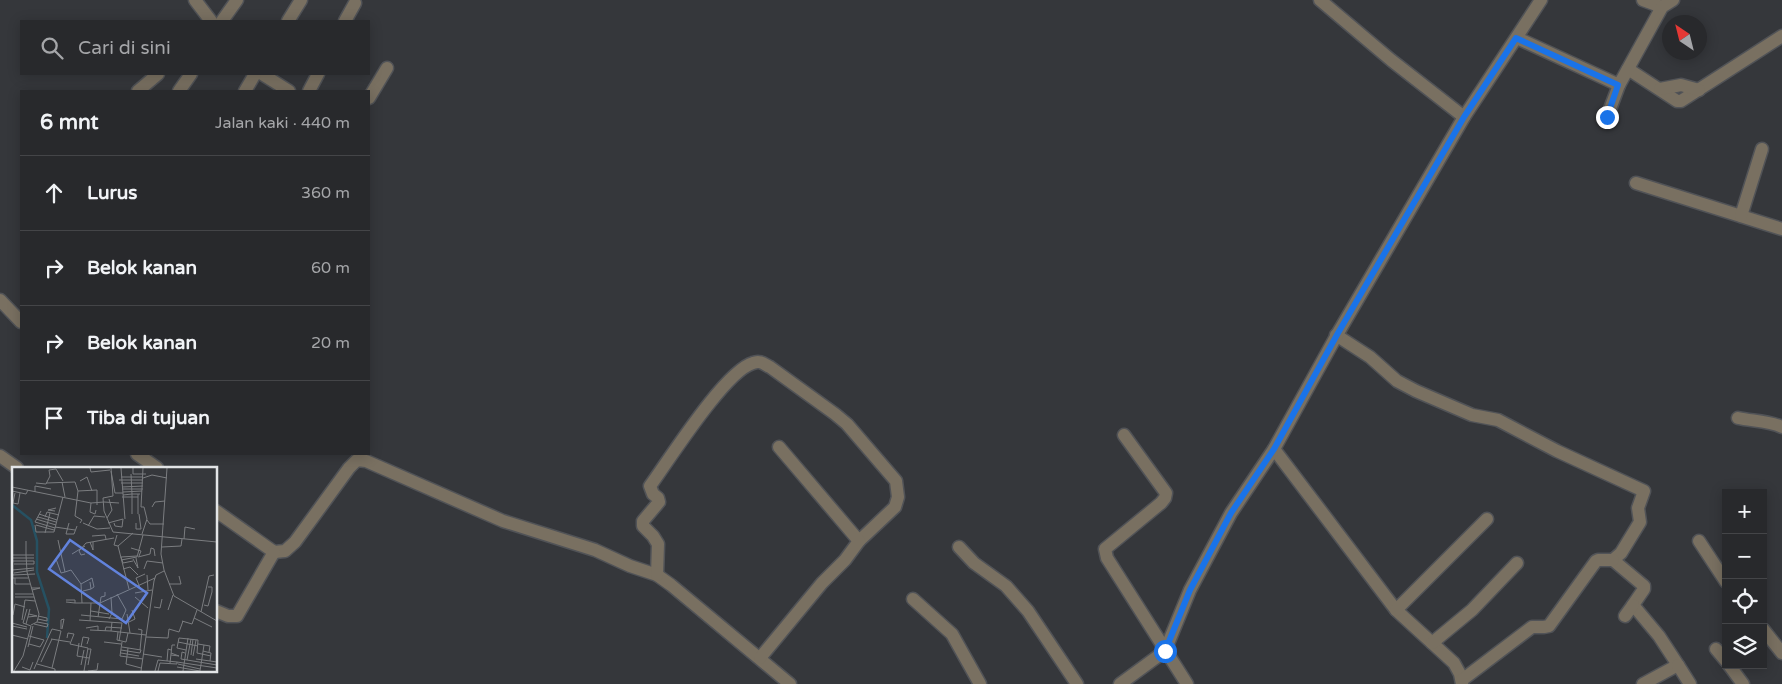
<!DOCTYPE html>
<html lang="id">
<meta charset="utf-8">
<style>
body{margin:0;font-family:"Varela Round",sans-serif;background:#303134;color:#f1f3f6}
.controls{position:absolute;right:15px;bottom:15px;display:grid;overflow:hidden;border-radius:0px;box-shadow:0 2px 12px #0003}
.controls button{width:45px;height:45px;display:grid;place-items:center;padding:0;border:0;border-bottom:1px solid #444548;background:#28292c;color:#f1f3f6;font:25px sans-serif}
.compass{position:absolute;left:1662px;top:15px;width:45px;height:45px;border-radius:50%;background:#28292c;box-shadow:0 2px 12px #0003;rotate:325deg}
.stop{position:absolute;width:15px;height:15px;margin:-11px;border:4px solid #1a73e8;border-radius:50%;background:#fff}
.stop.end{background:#1a73e8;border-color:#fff;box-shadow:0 1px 5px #0008}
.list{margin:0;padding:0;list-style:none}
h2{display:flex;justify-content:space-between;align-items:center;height:65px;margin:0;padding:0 20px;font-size:21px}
h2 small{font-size:16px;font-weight:400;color:#a5a6a9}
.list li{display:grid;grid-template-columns:32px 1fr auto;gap:15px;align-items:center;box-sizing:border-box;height:75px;padding:0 20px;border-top:1px solid #444548}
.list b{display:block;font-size:19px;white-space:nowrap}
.list em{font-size:16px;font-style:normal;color:#a5a6a9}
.icon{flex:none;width:28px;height:28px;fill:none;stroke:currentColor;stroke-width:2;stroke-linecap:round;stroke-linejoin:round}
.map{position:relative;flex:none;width:1782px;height:684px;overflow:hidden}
.search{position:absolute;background:#28292c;box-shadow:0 2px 12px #0003;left:20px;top:20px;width:350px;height:55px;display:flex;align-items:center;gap:12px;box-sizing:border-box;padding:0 18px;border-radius:0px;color:#a5a6a9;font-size:19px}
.panel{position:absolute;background:#28292c;box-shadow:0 2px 12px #0003;left:20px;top:90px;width:350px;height:365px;border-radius:0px}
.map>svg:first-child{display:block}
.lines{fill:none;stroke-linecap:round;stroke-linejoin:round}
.minor-casing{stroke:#515357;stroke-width:15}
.minor{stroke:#797061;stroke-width:12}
.route{stroke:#1a73e8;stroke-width:6}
.inset-river{fill:none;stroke:#265162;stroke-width:2.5}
.inset-road{fill:none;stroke:#7b7d80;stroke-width:1}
.view{fill:#6283dd;fill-opacity:0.15;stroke:#6283dd;stroke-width:2.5}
.inset-edge{fill:none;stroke:#e3e5e7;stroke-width:2.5}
</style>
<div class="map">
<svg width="1782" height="684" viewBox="0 0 1782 684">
<rect width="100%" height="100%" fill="#35373b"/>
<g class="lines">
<defs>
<g id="minor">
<path d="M 195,0 L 211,21"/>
<path d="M 1320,0 L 1391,60 L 1464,117"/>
<path d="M 1643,0 L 1662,7"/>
<path d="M 222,21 L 237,0"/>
<path d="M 288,21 L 301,0"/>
<path d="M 345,21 L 355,3"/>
<path d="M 1517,38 L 1619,85"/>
<path d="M 1628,69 L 1677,101 L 1681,101 L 1782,36"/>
<path d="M 262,74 L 289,91"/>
<path d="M 1660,89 L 1681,85 L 1699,90"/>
<path d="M 138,91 L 158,74"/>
<path d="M 179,91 L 191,74"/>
<path d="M 245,91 L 255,74"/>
<path d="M 309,91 L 318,74"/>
<path d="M 369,98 L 387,68"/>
<path d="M 1607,117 L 1619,85 L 1662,7 L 1673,0"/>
<path d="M 1636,183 L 1782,229"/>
<path d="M 1741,216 L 1762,149"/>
<path d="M 0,300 L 21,322"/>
<path d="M 1336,335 L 1370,357 L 1397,381 L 1416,391 L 1472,415 L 1498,420 L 1557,451 L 1644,491 L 1638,508 L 1640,522 L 1621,553 L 1613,560 L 1644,586 L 1644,589 L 1633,605 L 1659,636 L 1678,665 L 1643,684"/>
<path d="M 1738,418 C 1752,421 1770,421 1782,427"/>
<path d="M 1124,435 L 1166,493 L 1165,498 L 1161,503 L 1105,549 L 1107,558 L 1187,684"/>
<path d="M 1274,449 L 1396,610 L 1454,663 L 1460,674 L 1462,684"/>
<path d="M 137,454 L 157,468"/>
<path d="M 0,456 L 17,468"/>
<path d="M 216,511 L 274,552 L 285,551 L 295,542 L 349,468 L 357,460 L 366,461 L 503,521 L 595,550 L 630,566 L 657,575 L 671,585 L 790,684"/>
<path d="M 1699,541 L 1726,582"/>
<path d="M 959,547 L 974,563 L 1006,586 L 1028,611 L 1077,684"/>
<path d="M 657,575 L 658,544 L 653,536 L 643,526 L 643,521 L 659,502 L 658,498 L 653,494 L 650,486 C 669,460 725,371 753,363 C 760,360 764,364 770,367 L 835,414 L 847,424 L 896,481 L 898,497 L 895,507 L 859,541"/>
<path d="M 913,599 L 952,634 L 980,684"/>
<path d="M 1396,610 L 1487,519"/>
<path d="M 216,611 L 228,616 L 237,616 L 274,552"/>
<path d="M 1625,616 L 1633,605"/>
<path d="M 1763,629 L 1782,653"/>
<path d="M 1432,643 L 1472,610 L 1517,563"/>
<path d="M 1716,649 L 1726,661"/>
<path d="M 760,658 L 822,583 L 845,560 L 859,541 L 779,447"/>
<path d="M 1678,665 L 1690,684"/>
<path d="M 1729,665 L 1743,684"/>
<path d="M 1462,680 L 1532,627 L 1544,627 L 1549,626 L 1596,561 L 1598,560 L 1613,560"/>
<path d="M 1120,684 L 1165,651 L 1190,590 L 1231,513 L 1274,449 L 1338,333 L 1464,117 L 1541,0"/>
</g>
</defs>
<use href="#minor" class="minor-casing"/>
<use href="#minor" class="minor"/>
</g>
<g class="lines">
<path class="route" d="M 1165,651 L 1190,590 L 1231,513 L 1274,449 L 1338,333 L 1464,117 L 1516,38 L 1618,85 L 1607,117"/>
</g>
<g transform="translate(12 467)">
<rect width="205" height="205" fill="#35373b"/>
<path class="inset-river" d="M 0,38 L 19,53 L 25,74 L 25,105 L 37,142 L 35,171"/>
<path class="inset-road" d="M 78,1 L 79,5 L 98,3M 99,1 L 101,29 L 91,31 L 92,44 L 101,65 L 205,75M 109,1 L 113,52M 121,1 L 121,7 L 134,7M 155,1 L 149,87 L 152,103 L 162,129 L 205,154M 99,4 L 103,26 L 111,26M 109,10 L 131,10M 131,11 L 140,8 L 155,11M 107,13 L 131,13M 68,14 L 75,10 L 80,24M 50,15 L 53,30M 24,16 L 34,17 L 38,9 L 37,3 L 44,2 L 51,14M 34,16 L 63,15 L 66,24 L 63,49 L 70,53 L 68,56M 109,16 L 131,16M 0,20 L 79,36 L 92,35M 110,20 L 131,19M 110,22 L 131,22M 0,24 L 14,27 L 16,23M 66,24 L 85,23 L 85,38M 23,25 L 23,19 L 39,22M 111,25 L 130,24M 3,26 L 1,36 L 6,37 L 8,26M 126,27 L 126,47M 111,28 L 120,27 L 119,7M 110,30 L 126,30M 92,35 L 107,36M 79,36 L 78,45 L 83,47 L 84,43M 140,40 L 143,35 L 153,34M 29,44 L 23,55 L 43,61M 43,44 L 36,43 L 44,41M 27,47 L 45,53M 120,47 L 120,27 L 128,27M 26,50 L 44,55M 33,50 L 35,45 L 47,48M 95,51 L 100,43 L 97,32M 24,52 L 44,58M 135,53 L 138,57 L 152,57M 57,56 L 54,67 L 62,67 L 65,59M 71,56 L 85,62 L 98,61M 96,56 L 111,52 L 110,60 L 103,59 L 102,56M 124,56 L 124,62 L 129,62 L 127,47M 23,58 L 24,65 L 42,65 L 51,30M 24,58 L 42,63M 76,59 L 82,49 L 93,50M 43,60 L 63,63M 33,66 L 38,46M 130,67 L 135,52 L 132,40 L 129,40 L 131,1M 105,68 L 102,78 L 106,79 L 117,122M 80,69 L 93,68 L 94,72M 172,72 L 173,60 L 183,62M 46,73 L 53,105 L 59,103 L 69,117 L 70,136M 78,75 L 81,83 L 81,75M 106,79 L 121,66M 150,80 L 169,79 L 170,72M 119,81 L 129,84 L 127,89M 60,87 L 73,79M 73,87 L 69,88 L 67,84 L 74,76 L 102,71M 0,88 L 14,88 L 14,74M 126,90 L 138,87 L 139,81 L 142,82 L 143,89M 0,91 L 22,91M 44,92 L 49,106 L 53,105M 121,92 L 126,101 L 124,91M 109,93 L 125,90 L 131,68M 0,94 L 22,94 L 22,97M 121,94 L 111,96 L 109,90 L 125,89M 2,97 L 22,97M 111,102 L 118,100 L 126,108M 132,102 L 135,94 L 151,96M 0,103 L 22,101M 2,106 L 22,103M 0,108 L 23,107M 135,108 L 136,123M 0,111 L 16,111M 3,111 L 3,117 L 18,117M 69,117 L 80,111 L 82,120 L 79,122M 157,117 L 169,117 L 167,109M 19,121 L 28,121 L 20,123M 129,123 L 124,111 L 133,107M 71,124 L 79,122 L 78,115M 123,126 L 140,123M 3,127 L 21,127M 3,130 L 22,130M 123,130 L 136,141M 54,135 L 63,136 L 63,133 L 54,133M 63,136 L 88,136 L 143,111M 192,138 L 196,139 L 200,125 L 200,120 L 196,120M 142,140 L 148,141 L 150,132M 156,143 L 161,128M 79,144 L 97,147M 189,145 L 197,109 L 202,108M 115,147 L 118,166M 1,148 L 3,137 L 13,140M 69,148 L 110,152 L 114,143 L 105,127M 16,150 L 25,149 L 17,147M 86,150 L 89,130 L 93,129 L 93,125M 182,151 L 200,160M 26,152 L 35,154 L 35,151 L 26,149M 97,152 L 100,146 L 99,130M 10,153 L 13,133 L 23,134M 67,153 L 110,156 L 107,174M 78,154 L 79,136M 170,154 L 180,157 L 185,143M 100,155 L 99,164 L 134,168M 117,155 L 123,152 L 120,143M 0,156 L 15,160M 14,157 L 18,142M 22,157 L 35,160 L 36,157 L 25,155M 19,158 L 25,155 L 27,147 L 15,105 L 14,88 L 22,88M 0,159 L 15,162M 74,161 L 86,159 L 86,163M 49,162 L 49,153 L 52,152 L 50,162M 126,162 L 130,163 L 128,183M 78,163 L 99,164M 93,164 L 94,160 L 110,161M 106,165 L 105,173 L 114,175 L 116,166M 0,168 L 16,172M 17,169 L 32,173 L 28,180 L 17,177M 134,170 L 156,171 L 157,162 L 167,165 L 171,154M 55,171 L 56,166 L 62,167 L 58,177 L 76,181 L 72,204M 39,172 L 58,175M 92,175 L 109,177M 110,175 L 108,189 L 131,192M 166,175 L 186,179M 67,176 L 65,189 L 77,191M 186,177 L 198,179 L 197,185M 16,180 L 21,159M 69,180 L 71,170 L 77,171 L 75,177M 110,180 L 129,183M 116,181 L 114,197 L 129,201M 76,182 L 79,182 L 76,198M 109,183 L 128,186 L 129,183M 174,183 L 165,181 L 167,171 L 186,173 L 185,186 L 199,189M 191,184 L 199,186 L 198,194M 109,186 L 127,189M 173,186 L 170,185 L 169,192 L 205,198M 131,187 L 150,190M 159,188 L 167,189 L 159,186M 179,188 L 181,172M 181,189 L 184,173M 184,192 L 205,195 L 205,198M 175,193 L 179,172M 155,194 L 156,182 L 159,183M 29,195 L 40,172M 158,196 L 160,178 L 163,178M 25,197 L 43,202 L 43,204M 166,197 L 188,202M 69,198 L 72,183M 10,200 L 18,203 L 21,195M 165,200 L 188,204M 22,202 L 40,162 L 49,164 L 40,201M 2,204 L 11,189 L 19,159 L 11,156 L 15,142M 76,204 L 85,203 L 86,196M 129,204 L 142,114 L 144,108 L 152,104M 143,204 L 146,193 L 165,195M 146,204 L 148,196 L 165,197 L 165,195 L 205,201M 171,204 L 176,171M 188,204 L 192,178"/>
<path class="view" d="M 58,73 L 135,126 L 114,156 L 37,102 Z"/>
<rect width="205" height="205" class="inset-edge"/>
</g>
</svg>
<div class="controls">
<button>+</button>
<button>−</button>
<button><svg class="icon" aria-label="locate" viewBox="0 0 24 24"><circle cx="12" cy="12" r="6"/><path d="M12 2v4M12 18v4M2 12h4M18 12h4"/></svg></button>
<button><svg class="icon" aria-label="layers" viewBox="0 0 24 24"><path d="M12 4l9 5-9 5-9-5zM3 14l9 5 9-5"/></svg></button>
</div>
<svg class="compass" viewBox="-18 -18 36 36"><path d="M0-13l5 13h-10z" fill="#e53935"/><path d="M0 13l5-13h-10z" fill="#a5a6a9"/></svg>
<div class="stop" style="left:1165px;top:651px"></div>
<div class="stop end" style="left:1607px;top:117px"></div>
<div class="search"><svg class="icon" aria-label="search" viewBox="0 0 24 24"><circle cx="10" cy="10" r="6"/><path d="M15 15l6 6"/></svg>Cari di sini</div>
<section class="panel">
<h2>6 mnt<small>Jalan kaki · 440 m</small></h2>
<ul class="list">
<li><svg class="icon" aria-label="ahead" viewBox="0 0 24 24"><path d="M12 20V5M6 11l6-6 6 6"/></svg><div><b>Lurus</b></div><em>360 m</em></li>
<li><svg class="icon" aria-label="right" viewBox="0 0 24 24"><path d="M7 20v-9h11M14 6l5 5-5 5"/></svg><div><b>Belok kanan</b></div><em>60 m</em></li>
<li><svg class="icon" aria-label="right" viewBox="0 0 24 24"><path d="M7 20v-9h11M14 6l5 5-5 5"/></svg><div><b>Belok kanan</b></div><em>20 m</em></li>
<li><svg class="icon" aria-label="arrive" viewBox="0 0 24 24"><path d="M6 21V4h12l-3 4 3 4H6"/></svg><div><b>Tiba di tujuan</b></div></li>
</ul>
</section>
</div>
